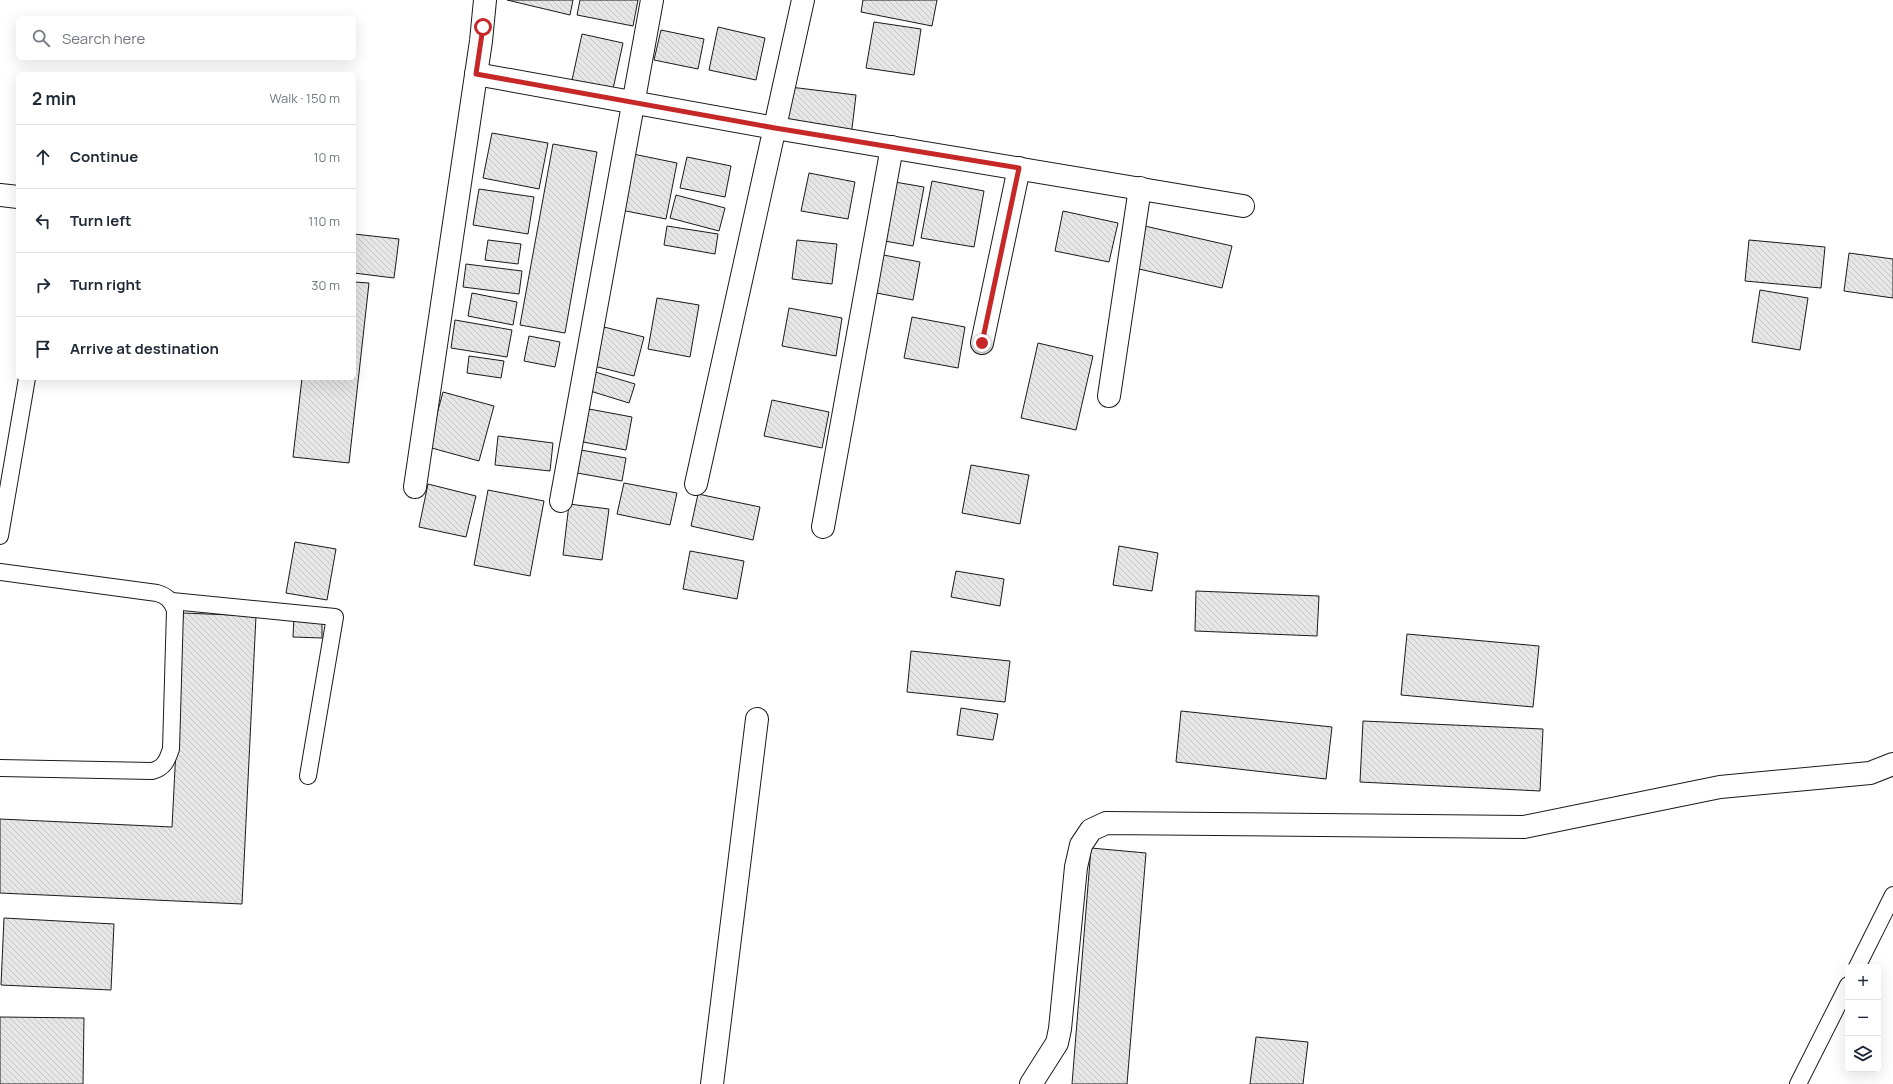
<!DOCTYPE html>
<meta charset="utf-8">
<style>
body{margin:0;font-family:Manrope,sans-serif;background:#f6f6f7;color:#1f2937}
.controls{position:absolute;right:12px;bottom:12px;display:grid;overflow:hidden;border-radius:6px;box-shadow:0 4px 16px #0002}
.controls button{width:36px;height:36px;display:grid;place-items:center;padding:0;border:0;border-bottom:1px solid #e0e1e3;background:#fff;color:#1f2937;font:20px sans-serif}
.stop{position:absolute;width:12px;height:12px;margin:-9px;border:3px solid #c62828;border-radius:50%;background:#fff}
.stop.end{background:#c62828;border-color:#fff;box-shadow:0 1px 4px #0008}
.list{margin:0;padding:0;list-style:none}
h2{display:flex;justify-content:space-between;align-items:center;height:52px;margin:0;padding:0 16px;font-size:17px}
h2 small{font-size:13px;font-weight:400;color:#747a83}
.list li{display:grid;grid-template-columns:26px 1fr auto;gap:12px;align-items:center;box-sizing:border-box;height:64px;padding:0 16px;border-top:1px solid #e0e1e3}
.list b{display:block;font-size:15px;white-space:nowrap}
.list em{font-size:13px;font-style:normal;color:#747a83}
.icon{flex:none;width:22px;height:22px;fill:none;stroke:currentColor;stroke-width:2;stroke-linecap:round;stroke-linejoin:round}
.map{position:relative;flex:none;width:1893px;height:1084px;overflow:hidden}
.search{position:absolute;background:#fff;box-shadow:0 4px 16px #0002;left:16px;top:16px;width:340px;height:44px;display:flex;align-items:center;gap:10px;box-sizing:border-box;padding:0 14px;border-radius:6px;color:#747a83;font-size:15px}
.panel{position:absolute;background:#fff;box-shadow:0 4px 16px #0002;left:16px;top:72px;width:340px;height:308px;border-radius:6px}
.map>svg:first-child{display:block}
.building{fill:url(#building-back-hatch);stroke:#1a1a1a}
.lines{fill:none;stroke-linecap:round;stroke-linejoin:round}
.service-casing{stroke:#1a1a1a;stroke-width:18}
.minor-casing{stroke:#1a1a1a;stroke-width:24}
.service{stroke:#fff;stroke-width:16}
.minor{stroke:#fff;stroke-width:22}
.route{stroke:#c62828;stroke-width:5}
</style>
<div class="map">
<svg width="1893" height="1084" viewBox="0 0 1893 1084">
<defs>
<pattern id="building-back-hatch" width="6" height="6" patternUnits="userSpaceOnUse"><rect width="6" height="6" fill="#e6e6e6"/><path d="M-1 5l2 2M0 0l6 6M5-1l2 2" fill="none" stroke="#c5c5c5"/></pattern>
</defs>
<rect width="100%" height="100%" fill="#fff"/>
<g class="building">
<path d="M 507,0 L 573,0 L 570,15 Z"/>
<path d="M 580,0 L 638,0 L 633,26 L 577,15 Z"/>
<path d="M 863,0 L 937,0 L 932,26 L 861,12 Z"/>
<path d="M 874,22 L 921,29 L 914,75 L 866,68 Z"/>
<path d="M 718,27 L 765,38 L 756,80 L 709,70 Z"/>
<path d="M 661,30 L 704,39 L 698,69 L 654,60 Z"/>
<path d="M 582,34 L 623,43 L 613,89 L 572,80 Z"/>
<path d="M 790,87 L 856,95 L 850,145 L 784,137 Z"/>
<path d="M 492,133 L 548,143 L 539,189 L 483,178 Z"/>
<path d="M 553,144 L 597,152 L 565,333 L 520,325 Z"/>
<path d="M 628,153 L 677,163 L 666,219 L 616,209 Z"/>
<path d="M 687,157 L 731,166 L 725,197 L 680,188 Z"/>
<path d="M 809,173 L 855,182 L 848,219 L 801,211 Z"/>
<path d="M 883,180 L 924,187 L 913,246 L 873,239 Z"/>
<path d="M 932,181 L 984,191 L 974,247 L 921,238 Z"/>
<path d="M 479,189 L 534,197 L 528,234 L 473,225 Z"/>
<path d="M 676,195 L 725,208 L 719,231 L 670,218 Z"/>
<path d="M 1063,211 L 1118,223 L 1109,262 L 1055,251 Z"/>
<path d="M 1136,224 L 1232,246 L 1222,288 L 1126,266 Z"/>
<path d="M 667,226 L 718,234 L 715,254 L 664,245 Z"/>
<path d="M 354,234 L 399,239 L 394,278 L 354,273 Z"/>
<path d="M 488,240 L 521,244 L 518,264 L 485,260 Z"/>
<path d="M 797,240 L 837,244 L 832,284 L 792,279 Z"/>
<path d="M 1749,240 L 1825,247 L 1821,288 L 1745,281 Z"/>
<path d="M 868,252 L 920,262 L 913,300 L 861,290 Z"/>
<path d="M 1849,253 L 1893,259 L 1893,298 L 1844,291 Z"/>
<path d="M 466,264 L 522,271 L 519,294 L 463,287 Z"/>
<path d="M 354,282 L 369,283 L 349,463 L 293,457 L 302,378 L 354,378 Z"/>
<path d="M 1760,290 L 1808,298 L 1800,350 L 1752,342 Z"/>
<path d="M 472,293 L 517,302 L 513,325 L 468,316 Z"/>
<path d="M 657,298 L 699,305 L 690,357 L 648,349 Z"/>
<path d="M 789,308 L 842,318 L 836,356 L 782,346 Z"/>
<path d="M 912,317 L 965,327 L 958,368 L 904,358 Z"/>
<path d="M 455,320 L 512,330 L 507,357 L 451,348 Z"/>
<path d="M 604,327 L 644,337 L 634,376 L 594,366 Z"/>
<path d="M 529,336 L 560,342 L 555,367 L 524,361 Z"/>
<path d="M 1038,343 L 1093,356 L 1076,430 L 1021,418 Z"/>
<path d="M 469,356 L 504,361 L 501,378 L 467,373 Z"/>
<path d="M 592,371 L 635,384 L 629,403 L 587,390 Z"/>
<path d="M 443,392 L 494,406 L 479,461 L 428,447 Z"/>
<path d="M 772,400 L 829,412 L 822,448 L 764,436 Z"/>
<path d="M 589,409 L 632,417 L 626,450 L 583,442 Z"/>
<path d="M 498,436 L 553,443 L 550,471 L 495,465 Z"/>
<path d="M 581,450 L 626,458 L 622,481 L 577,473 Z"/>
<path d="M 971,465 L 1029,475 L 1020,524 L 962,513 Z"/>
<path d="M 624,483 L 677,493 L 670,525 L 617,514 Z"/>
<path d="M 428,484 L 476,496 L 466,537 L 419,527 Z"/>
<path d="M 488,490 L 544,501 L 530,576 L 474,565 Z"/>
<path d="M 698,494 L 760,507 L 753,540 L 691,526 Z"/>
<path d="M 569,504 L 609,509 L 602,560 L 563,555 Z"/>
<path d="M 295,542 L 336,549 L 327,600 L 286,593 Z"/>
<path d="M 1119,546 L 1158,553 L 1152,591 L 1113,585 Z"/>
<path d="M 690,551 L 744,561 L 737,599 L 683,589 Z"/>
<path d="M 956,571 L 1004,579 L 1000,606 L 951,597 Z"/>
<path d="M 1196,591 L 1319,596 L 1317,636 L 1195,631 Z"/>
<path d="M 183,613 L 256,616 L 242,904 L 0,893 L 0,819 L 172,827 Z"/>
<path d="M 294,615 L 322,616 L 322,638 L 293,637 Z"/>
<path d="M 1407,634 L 1539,646 L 1533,707 L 1401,695 Z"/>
<path d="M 911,651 L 1010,661 L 1005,702 L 907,692 Z"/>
<path d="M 961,708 L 998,714 L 993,740 L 957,735 Z"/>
<path d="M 1181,711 L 1332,727 L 1326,779 L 1176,762 Z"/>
<path d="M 1363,721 L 1543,729 L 1540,791 L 1360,782 Z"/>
<path d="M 1091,848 L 1146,853 L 1127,1084 L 1072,1084 Z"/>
<path d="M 4,918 L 114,924 L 111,990 L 1,985 Z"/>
<path d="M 0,1017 L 84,1018 L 83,1084 L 0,1084 Z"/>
<path d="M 1256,1037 L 1308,1042 L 1303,1084 L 1250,1084 Z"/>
</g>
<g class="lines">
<defs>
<g id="service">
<path d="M 0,536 L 27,378"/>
<path d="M 0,572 L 157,593 C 167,596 171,600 175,610 L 171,749 C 167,761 164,768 152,771 L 0,768"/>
<path d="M 172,601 L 335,617 L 308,776"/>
<path d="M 1857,967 L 1893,895"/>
<path d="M 1798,1084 L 1848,985"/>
</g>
<g id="minor">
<path d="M 476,74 L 775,128 L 1243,206"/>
<path d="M 0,195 L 18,197"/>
<path d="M 982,343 L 1019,168"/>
<path d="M 1109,396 L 1140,188"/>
<path d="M 696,484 L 803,0"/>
<path d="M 415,487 L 481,41 L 485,0"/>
<path d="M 561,501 L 652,0"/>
<path d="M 823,527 L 892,147"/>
<path d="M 712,1084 L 757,719"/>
<path d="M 1031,1084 L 1057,1043 L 1060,1029 L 1076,867 L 1081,845 L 1091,830 L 1106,823 L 1524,827 L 1720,787 L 1870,773 L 1893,764"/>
</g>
</defs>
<use href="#service" class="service-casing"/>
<use href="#minor" class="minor-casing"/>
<use href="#service" class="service"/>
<use href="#minor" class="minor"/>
</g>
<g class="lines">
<path class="route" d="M 483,27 L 476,74 L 775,128 L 1019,168 L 982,343"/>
</g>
</svg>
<div class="controls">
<button>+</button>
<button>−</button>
<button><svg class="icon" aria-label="layers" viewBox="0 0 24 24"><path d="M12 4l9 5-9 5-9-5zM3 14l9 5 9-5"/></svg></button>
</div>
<div class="stop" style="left:483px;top:27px"></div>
<div class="stop end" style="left:982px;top:343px"></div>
<div class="search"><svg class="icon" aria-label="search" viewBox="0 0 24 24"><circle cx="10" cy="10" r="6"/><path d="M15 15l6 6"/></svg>Search here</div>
<section class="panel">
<h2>2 min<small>Walk · 150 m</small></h2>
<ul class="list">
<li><svg class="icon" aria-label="ahead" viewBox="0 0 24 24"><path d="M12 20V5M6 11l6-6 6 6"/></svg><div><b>Continue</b></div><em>10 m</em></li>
<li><svg class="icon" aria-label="left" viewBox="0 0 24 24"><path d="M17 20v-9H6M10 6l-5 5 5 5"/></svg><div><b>Turn left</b></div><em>110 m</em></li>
<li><svg class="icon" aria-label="right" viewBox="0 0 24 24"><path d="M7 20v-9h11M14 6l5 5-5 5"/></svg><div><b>Turn right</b></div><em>30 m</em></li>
<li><svg class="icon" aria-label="arrive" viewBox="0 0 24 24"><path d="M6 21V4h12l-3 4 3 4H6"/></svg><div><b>Arrive at destination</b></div></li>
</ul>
</section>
</div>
